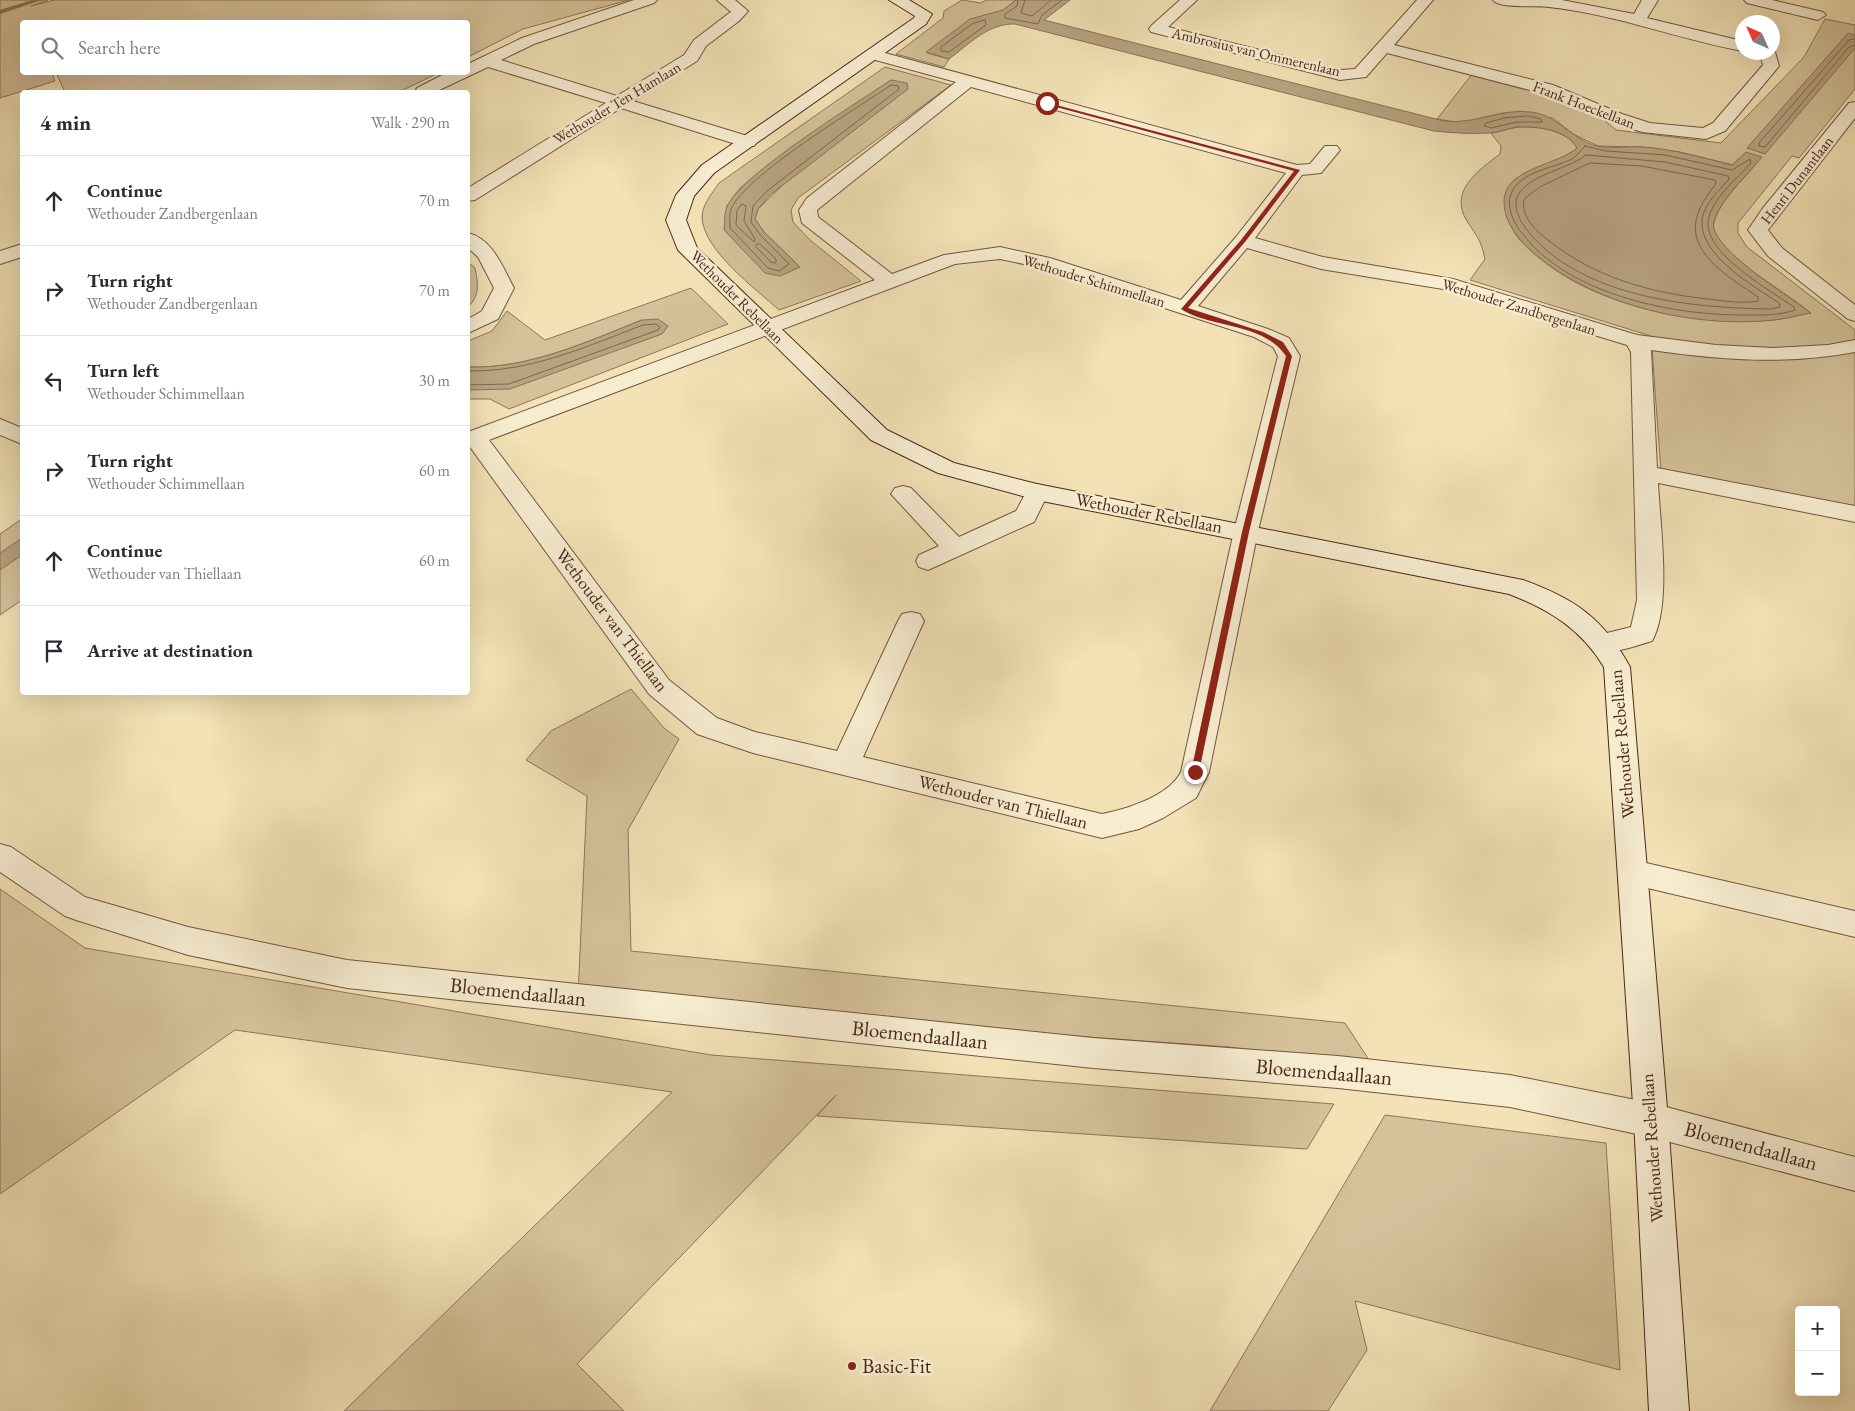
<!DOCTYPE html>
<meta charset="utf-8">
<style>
body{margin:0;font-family:"EB Garamond",serif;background:#f2f2f3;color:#2b2b33}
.controls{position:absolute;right:15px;bottom:15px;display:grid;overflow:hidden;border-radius:5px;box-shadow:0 5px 20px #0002}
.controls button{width:45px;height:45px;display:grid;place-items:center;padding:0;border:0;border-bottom:1px solid #e1e1e2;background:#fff;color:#2b2b33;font:25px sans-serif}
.compass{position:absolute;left:1735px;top:15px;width:45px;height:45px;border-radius:50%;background:#fff;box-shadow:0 5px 20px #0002;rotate:315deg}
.stop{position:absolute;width:15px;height:15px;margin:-11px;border:4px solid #8f2418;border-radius:50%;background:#fff}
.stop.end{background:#8f2418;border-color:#fff;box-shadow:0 1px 5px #0008}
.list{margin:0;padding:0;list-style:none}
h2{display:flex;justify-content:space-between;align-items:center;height:65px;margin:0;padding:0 20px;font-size:21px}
h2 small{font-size:16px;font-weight:400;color:#7c7c81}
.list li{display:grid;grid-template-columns:32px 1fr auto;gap:15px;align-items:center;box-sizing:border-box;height:90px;padding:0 20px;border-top:1px solid #e1e1e2}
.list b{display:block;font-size:19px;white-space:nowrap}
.list p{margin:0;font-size:16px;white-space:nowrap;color:#7c7c81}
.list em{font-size:16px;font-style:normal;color:#7c7c81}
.icon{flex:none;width:28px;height:28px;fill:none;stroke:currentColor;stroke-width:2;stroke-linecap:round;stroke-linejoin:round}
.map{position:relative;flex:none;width:1855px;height:1411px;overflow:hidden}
.search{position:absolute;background:#fff;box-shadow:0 5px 20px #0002;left:20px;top:20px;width:450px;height:55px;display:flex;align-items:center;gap:12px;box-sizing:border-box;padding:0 18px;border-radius:5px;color:#7c7c81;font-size:19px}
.panel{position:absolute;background:#fff;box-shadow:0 5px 20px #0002;left:20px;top:90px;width:450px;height:605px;border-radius:5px}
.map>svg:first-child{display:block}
.green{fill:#d5c29b;stroke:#8e755a;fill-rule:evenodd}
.water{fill:#b8a381;stroke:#8b7257}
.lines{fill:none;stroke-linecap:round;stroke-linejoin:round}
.shore{stroke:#80664d;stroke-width:1}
.stream{fill:#8b7257;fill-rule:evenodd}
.street-casing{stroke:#725640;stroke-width:2}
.secondary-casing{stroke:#482819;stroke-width:2}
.street{fill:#f7ecd0;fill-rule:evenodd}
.secondary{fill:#f7ecd0;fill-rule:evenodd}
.route{fill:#8f2418}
.poi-dot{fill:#8f2418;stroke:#f7ecd0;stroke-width:2}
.labels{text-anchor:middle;stroke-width:5;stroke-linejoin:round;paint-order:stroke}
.far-street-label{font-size:15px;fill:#482819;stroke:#f7ecd0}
.street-label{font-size:18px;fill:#482819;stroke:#f7ecd0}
.near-street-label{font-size:21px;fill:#482819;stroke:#f7ecd0}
.near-poi-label{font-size:21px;fill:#482819;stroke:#f7ecd0;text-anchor:start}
</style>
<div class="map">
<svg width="1855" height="1411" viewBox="0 0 1855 1411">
<rect width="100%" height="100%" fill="#f2e2b6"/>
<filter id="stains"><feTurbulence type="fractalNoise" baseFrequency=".004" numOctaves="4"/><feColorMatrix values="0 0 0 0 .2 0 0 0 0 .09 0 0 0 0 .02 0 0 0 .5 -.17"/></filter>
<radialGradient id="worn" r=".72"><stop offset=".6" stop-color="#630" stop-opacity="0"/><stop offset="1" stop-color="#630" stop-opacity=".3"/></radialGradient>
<g class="green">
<path d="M 0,0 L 48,0 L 31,6 L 54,0 L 629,0 L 523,29 L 468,57 L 468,22 L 22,22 L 22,72 L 52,73 L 55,81 L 0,98 Z"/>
<path d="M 962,0 L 981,3 L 986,0 L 1016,0 L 1003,10 L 970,20 L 927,53 L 949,59 L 944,67 L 896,54 L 943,18 L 944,11 Z"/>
<path d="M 1825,19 L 1855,25 L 1855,89 L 1799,158 L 1792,156 L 1738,223 L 1738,233 L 1747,247 L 1855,330 L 1855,506 L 1661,471 L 1651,336 L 1470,280 L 1485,259 C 1480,237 1478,239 1467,221 C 1448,191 1479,170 1500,154 L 1501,146 L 1491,133 C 1500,132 1510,128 1519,127 C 1538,126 1567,130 1577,148 C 1564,160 1532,170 1514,180 L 1506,216 C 1510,224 1514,233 1519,239 C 1578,304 1689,327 1773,320 C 1785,319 1798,315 1810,313 C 1792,294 1706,250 1714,222 C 1721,197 1747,178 1761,157 L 1733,165 L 1680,152 L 1643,147 L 1598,146 L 1573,134 L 1553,118 L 1503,113 L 1461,123 L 1437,119 L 1473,73 L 1554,96 L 1601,118 L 1616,130 L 1721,143 L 1804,57 Z"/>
<path d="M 885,67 L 951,85 L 798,198 L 791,210 L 793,222 L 810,240 L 861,281 L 779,310 C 756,289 703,250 702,217 C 702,205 713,192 719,183 ZM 891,80 L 758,209 L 755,219 L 764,232 L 800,267 L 726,207 L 740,188 L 770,163 Z"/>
<path d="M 56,73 L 438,73 L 399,92 L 65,92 Z"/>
<path d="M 468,262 L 475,268 C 478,283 480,296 468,307 Z"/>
<path d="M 691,288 L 728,324 L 509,409 L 490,399 L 468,399 L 468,390 L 478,389 L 642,320 C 586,342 529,369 468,367 L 468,341 L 492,331 L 507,311 L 545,340 Z"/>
<path d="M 22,519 L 22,600 L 0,615 L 0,534 Z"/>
<path d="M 631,689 L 664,728 L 679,739 L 628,830 L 631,951 L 1345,1023 L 1371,1063 L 1229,1047 L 632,1005 L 578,997 L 587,796 L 526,760 L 551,731 Z"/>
<path d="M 0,889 L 85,948 L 711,1055 L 1334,1104 L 1307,1149 L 817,1116 L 836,1095 L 577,1364 L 624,1411 L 344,1411 L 672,1092 L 235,1030 L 0,1194 Z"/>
<path d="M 1385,1115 L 1606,1143 L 1620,1370 L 1355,1301 L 1367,1350 L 1328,1411 L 1210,1411 Z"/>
</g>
<g class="water">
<path d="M 1016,0 L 1070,0 L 1044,20 L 1444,121 C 1474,125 1501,108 1531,112 C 1558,115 1572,140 1597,146 C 1612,149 1628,146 1643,147 C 1673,149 1703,158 1732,165 L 1746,152 L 1762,157 C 1748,174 1719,201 1714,222 C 1707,246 1791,298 1811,313 C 1799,315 1786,319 1774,320 C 1692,329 1589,304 1528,248 C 1515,235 1500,214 1505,194 C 1512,168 1559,164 1577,148 C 1568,130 1537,126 1518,127 C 1508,128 1499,133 1488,133 C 1470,134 1453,133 1434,131 L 1015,24 C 989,23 969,44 949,59 L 926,52 L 970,19 L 1003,10 Z"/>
<path d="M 1848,33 L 1855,35 L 1855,48 L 1765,154 L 1747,148 Z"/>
<path d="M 891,80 L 907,83 L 908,89 L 770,195 L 758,209 L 755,219 L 764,232 L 800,267 L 780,276 L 765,273 L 724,230 C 725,223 724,213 727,207 C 741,174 857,103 891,80 Z"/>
<path d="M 658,319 L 668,326 L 662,334 L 510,389 L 468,390 L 468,367 C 529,369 586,342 642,320 Z"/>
<path d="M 22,538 L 22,555 L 0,570 L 0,553 Z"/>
</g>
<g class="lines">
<g class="shore">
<path d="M 1018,0 L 1017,6 L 1005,14 L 1005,18 L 1038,24 L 1042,15 L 1062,0"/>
<path d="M 1025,0 L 1021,13 L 1032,16 L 1051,0"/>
<path d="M 985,20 L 986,25 L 949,52 L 941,51 L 941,47 L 972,24 Z"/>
<path d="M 1855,39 L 1849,40 L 1759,143 L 1759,146 L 1765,147 L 1849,47 L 1855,45"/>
<path d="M 891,85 L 898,86 L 899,89 L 767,191 L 753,206 L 751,222 L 761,236 L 789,264 L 779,271 L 768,268 L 730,228 C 730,222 729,214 731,209 C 746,175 856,109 891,85 Z"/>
<path d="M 1528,116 L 1541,119 L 1542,122 L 1517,122 L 1491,128 L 1484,126 L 1486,123 L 1504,118 Z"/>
<path d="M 1585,146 L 1606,151 L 1665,155 L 1732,170 L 1750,159 L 1751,163 C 1737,179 1710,200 1708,222 C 1705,254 1771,291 1794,307 L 1795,310 C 1778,316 1760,315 1742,315 C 1671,315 1567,294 1522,233 C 1514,224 1506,207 1511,194 C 1520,171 1552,169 1572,159 C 1577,156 1581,150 1585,146 Z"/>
<path d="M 1586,155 L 1665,162 L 1728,176 L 1729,179 C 1719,191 1703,205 1702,221 C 1700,256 1754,286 1779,303 L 1780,307 L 1772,309 C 1692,308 1581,298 1527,230 C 1519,220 1511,204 1520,192 C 1533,174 1568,169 1586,155 Z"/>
<path d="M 1590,163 L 1642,166 L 1715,180 L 1716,183 C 1708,195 1699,206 1696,220 C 1689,256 1734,280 1758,297 L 1758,301 C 1741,304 1725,301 1708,299 C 1650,293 1594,277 1548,240 C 1535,230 1521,217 1524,199 L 1540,187 Z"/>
<path d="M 742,204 L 746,206 L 744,221 L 755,239 L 754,242 L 736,225 L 737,211 Z"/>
<path d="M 757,244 L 760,244 L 776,259 L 776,263 L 771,262 L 756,247 Z"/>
<path d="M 468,371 C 531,372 585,347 643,325 L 656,324 L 660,327 L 658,330 L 509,384 L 468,385"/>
</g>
<path class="stream" d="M 32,0 L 42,0 L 0,14 L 0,10 Z"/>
<defs>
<g id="street">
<path d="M 634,0 L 657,0 L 654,3 L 534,44 L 501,60 L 617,96 L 684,55 L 694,40 L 728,14 L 731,12 L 717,0 L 735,0 L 748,11 L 739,21 L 706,46 L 697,61 L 633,101 L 754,138 L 757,142 L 754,146 L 742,146 L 621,108 L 475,200 L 468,201 L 468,188 L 606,103 L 488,67 L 435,92 L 415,92 L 417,88 L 448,72 L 468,72 L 468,64 L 522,38 Z"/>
<path d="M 1180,0 L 1197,0 L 1168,27 L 1340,70 L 1355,69 L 1417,0 L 1433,0 L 1394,45 L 1553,85 L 1622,114 L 1650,123 L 1703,128 L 1713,123 L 1763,65 L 1761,58 L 1754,52 L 1775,52 L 1779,66 L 1725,131 L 1706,139 L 1642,132 L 1610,122 L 1541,93 L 1387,53 L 1366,77 L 1340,80 L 1151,32 L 1149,29 L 1151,26 Z"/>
<path d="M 1493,0 L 1562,0 L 1634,14 L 1642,0 L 1658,0 L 1647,18 L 1742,41 L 1742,51 C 1678,39 1615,14 1549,7 C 1537,5 1499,9 1493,0 Z"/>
<path d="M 1744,0 L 1772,0 L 1823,12 L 1826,15 L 1818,20 L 1747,3 Z"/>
<path d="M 874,50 L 1297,165 L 1310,164 L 1325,146 L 1337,146 L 1340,150 L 1321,173 L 1302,175 L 1255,238 L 1323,257 L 1453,279 L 1637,335 L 1716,345 L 1773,348 L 1828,345 L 1855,340 L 1855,352 C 1787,365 1720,360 1651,350 L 1657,468 L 1855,506 L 1855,522 L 1658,483 C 1660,523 1672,607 1652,641 C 1635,646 1612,655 1595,650 L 1591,643 L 1595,636 L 1631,627 L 1637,600 L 1631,352 L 1627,345 L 1443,289 L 1321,269 L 1247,248 L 1198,306 L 1268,329 L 1289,338 L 1300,356 L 1258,531 L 1209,772 L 1196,798 L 1163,818 L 1139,829 L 1102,838 L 753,753 L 697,734 L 649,694 L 470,447 L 468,447 L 468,432 L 875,280 L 802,223 L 799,210 L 807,198 L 956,82 L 868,58 L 866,55 ZM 971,87 L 1286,173 L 1236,237 L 1181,300 L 1050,258 L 1000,247 L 944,255 L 892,274 L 818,217 L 817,210 ZM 1000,259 L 1038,267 L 1254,337 L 1273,347 L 1278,356 L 1234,531 L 1181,772 C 1169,796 1127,809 1102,814 L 863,757 L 924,621 L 920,614 L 911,612 L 902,614 L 898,621 L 837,751 L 755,732 L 717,718 L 669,680 L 489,440 L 955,264 Z"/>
<path d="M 1855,102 L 1855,118 L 1768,230 L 1782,248 L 1855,305 L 1855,321 L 1848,319 L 1768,256 L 1748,230 L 1763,208 L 1849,103 Z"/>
<path d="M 468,233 C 493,239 503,268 514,288 L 498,319 L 468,333 L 468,319 L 482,311 L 494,288 L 478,257 L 468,248 Z"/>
<path d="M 22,244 L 22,257 L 0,264 L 0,251 Z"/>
<path d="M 0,419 L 22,428 L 22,444 L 0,435 Z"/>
<path d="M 1037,484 L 1045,487 L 1049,492 L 1034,522 L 928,570 L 919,567 L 916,561 L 919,555 L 939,546 L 891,494 L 895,488 L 903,486 L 911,488 L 959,537 L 1016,511 L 1029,487 Z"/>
<path d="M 0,844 L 11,847 L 85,897 L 188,927 L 347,960 L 1093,1038 L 1338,1056 L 1510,1075 L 1651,1103 L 1855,1157 L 1855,1191 L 1651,1137 L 1510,1107 L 1338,1088 L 1093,1068 L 347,988 L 188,955 L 76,920 L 65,916 L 0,872 Z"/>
<path d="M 1633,860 L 1855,911 L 1855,937 L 1622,882 L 1618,873 L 1622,864 Z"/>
</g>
<path id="secondary" d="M 889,0 L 909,0 L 932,14 L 926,24 L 714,173 L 694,196 L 686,220 L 697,248 L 887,430 L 954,463 L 1037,484 L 1523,580 C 1575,599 1603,618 1630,667 L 1668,1120 L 1689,1411 L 1649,1411 L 1634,1120 L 1604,667 C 1581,629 1550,610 1509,594 L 1037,500 L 938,473 L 871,440 L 678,250 L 666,220 L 676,195 L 702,165 L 914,18 L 915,16 Z"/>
</defs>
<use href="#street" class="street-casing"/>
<use href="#secondary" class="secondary-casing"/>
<use href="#street" class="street"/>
<use href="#secondary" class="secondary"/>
</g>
<path class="route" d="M 1045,102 L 1300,170 L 1245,242 L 1188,308 L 1263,332 L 1283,342 L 1292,356 L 1249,532 L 1199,772 L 1195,775 L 1191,772 L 1242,532 L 1286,356 C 1263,322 1212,329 1181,309 L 1241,240 L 1294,171 L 1045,104 Z"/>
<circle class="poi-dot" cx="852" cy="1366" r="5"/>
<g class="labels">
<g class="far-street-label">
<text transform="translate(1256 52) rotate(13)" y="5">Ambrosius van Ommerenlaan</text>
<text transform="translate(617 103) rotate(-31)" y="5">Wethouder Ten Hamlaan</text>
<text transform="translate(1584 105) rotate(21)" y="5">Frank Hoeckellaan</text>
<text transform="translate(1797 180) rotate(-52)" y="5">Henri Dunantlaan</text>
<text transform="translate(1094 281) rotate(17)" y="5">Wethouder Schimmellaan</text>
<text transform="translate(737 297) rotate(45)" y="5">Wethouder Rebellaan</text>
<text transform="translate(1519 307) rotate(17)" y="5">Wethouder Zandbergenlaan</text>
</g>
<g class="street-label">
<text transform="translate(1149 513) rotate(11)" y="6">Wethouder Rebellaan</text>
<text transform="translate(612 620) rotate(53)" y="6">Wethouder van Thiellaan</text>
<text transform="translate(1622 744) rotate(-95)" y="6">Wethouder Rebellaan</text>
<text transform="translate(1003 802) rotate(14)" y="6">Wethouder van Thiellaan</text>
<text transform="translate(1652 1148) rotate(-94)" y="6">Wethouder Rebellaan</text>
</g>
<g class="near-street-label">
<text transform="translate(518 992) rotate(6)" y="7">Bloemendaallaan</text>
<text transform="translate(920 1035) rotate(6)" y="7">Bloemendaallaan</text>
<text transform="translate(1324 1072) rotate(5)" y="7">Bloemendaallaan</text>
<text transform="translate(1751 1146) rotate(15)" y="7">Bloemendaallaan</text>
</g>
<g class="near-poi-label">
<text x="862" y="1373">Basic-Fit</text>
</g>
</g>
<rect width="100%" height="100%" filter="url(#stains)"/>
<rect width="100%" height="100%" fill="url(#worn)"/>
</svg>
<div class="controls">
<button>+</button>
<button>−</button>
</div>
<svg class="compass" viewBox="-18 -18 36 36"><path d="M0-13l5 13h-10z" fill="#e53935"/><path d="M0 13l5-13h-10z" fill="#7c7c81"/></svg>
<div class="stop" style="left:1047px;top:103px"></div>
<div class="stop end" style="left:1195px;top:772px"></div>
<div class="search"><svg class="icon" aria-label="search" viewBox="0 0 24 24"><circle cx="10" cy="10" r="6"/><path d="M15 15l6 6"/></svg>Search here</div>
<section class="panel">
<h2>4 min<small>Walk · 290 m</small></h2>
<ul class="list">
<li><svg class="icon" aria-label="ahead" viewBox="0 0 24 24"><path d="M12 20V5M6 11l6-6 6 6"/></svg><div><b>Continue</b><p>Wethouder Zandbergenlaan</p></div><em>70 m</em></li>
<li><svg class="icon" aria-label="right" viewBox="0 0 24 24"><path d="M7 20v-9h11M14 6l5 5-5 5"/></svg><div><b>Turn right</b><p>Wethouder Zandbergenlaan</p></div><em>70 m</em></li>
<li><svg class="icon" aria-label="left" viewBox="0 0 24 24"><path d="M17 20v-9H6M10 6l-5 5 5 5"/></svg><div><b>Turn left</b><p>Wethouder Schimmellaan</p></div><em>30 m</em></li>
<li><svg class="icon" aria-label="right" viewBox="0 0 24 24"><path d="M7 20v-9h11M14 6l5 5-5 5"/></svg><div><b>Turn right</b><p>Wethouder Schimmellaan</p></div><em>60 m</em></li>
<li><svg class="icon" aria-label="ahead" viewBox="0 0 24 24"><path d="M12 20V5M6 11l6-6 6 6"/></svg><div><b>Continue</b><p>Wethouder van Thiellaan</p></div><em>60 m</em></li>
<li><svg class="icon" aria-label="arrive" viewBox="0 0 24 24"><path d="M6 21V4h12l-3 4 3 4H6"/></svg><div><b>Arrive at destination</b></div></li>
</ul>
</section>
</div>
